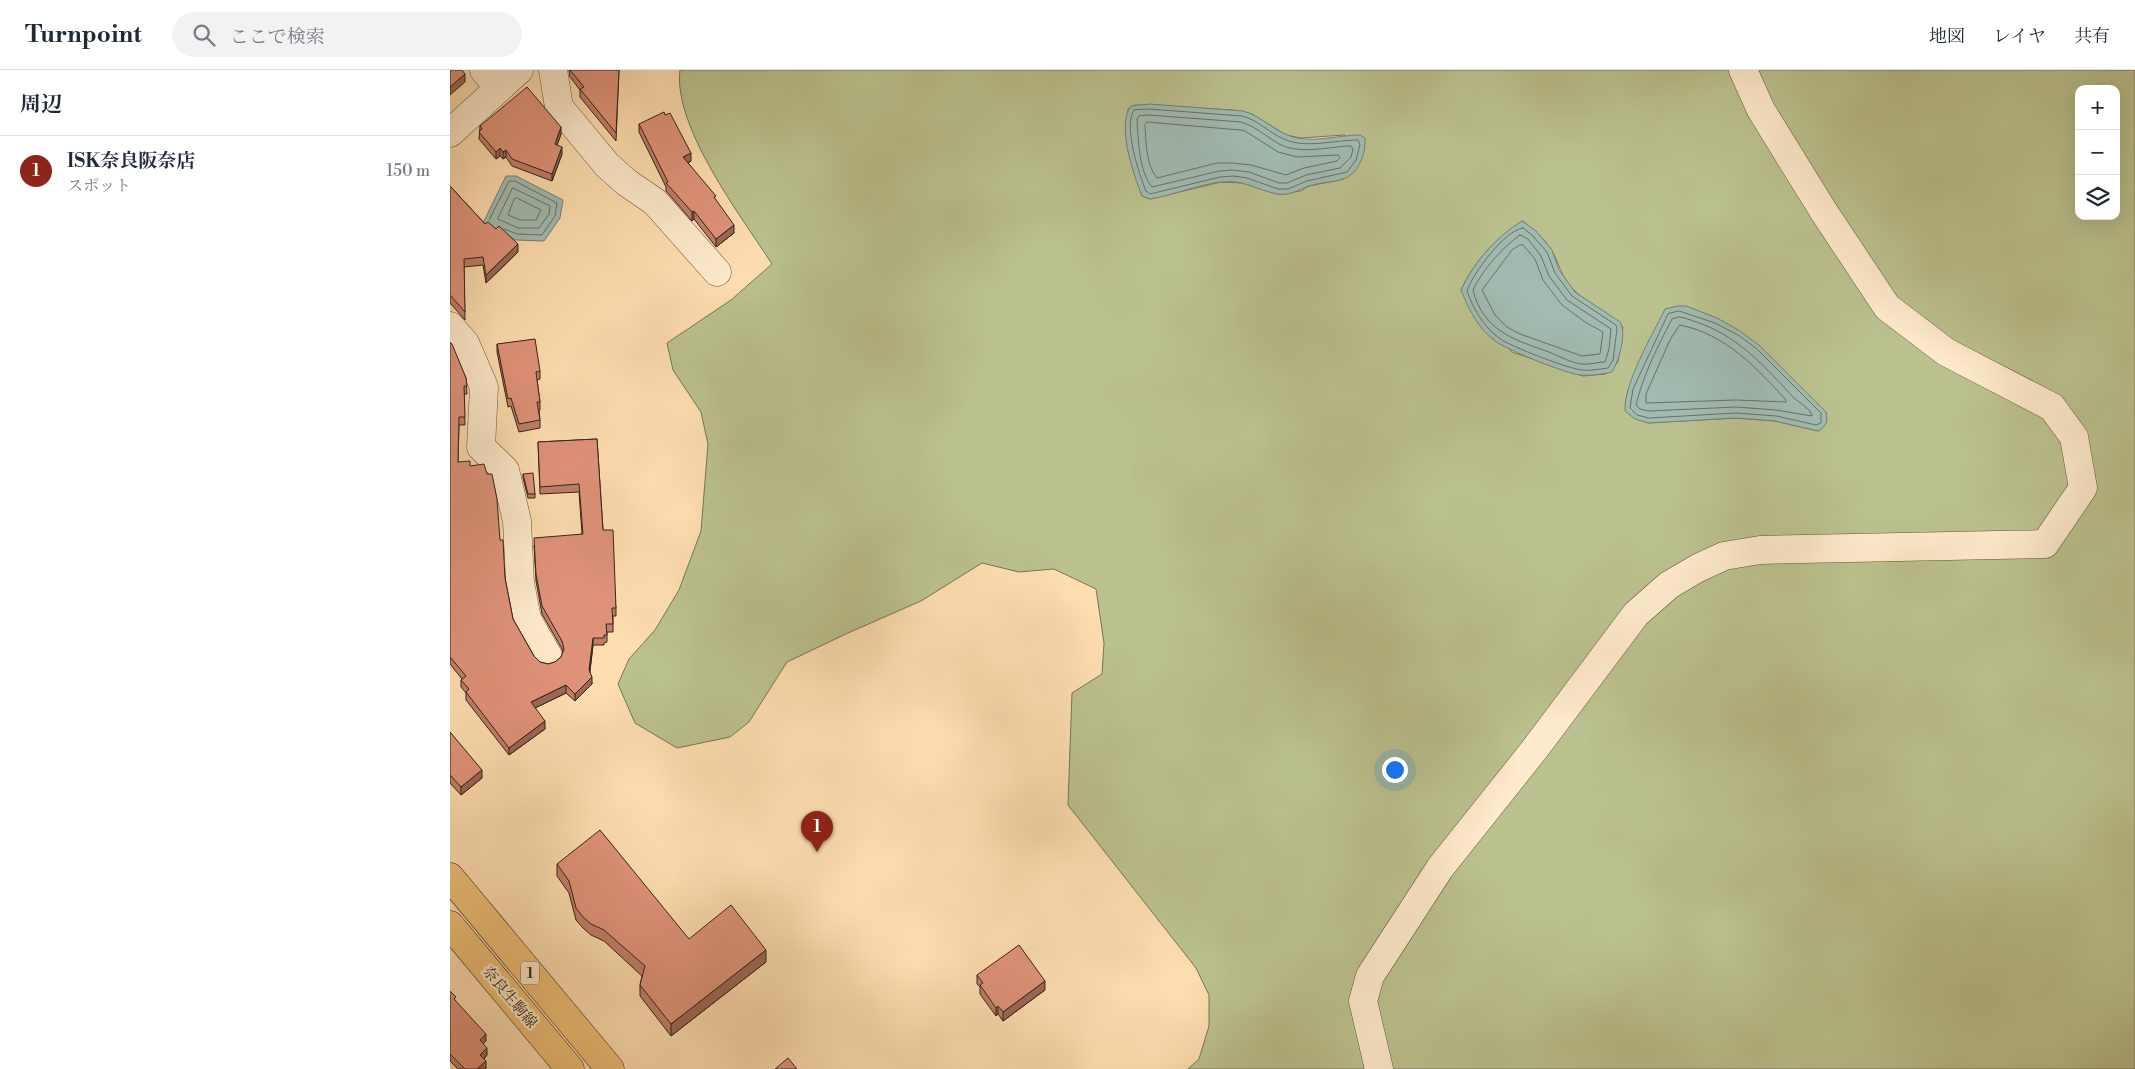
<!DOCTYPE html>
<html lang="ja">
<meta charset="utf-8">
<style>
body{margin:0;font-family:"Libre Bodoni","Noto Serif JP",serif;background:#f2f2f3;color:#1f2937}
.controls{position:absolute;right:15px;top:15px;display:grid;overflow:hidden;border-radius:10px;box-shadow:0 5px 20px #0002}
.controls button{width:45px;height:45px;display:grid;place-items:center;padding:0;border:0;border-bottom:1px solid #e0e1e3;background:#fff;color:#1f2937;font:25px sans-serif}
.you{position:absolute;left:944px;top:699px;width:18px;height:18px;margin:-12px;border:4px solid #fff;border-radius:50%;background:#1a73e8;box-shadow:0 0 0 8px #1a73e833}
.badge{display:grid;place-items:center;width:32px;height:32px;border-radius:50%;background:#8f2418;color:#fff;font-size:16px;font-weight:700}
.pin{position:absolute;translate:-50% -41px;filter:drop-shadow(0 1px 2px #0008)}
.pin::after{content:'';position:absolute;top:26px;width:18px;height:15px;background:inherit;clip-path:polygon(0 0,100% 0,50% 100%)}
.list{margin:0;padding:0;list-style:none}
h2{display:flex;justify-content:space-between;align-items:center;height:65px;margin:0;padding:0 20px;font-size:21px}
h2 small{font-size:16px;font-weight:400;color:#747a83}
.list li{display:grid;grid-template-columns:32px 1fr auto;gap:15px;align-items:center;box-sizing:border-box;height:70px;padding:0 20px;border-top:1px solid #e0e1e3}
.list b{display:block;font-size:19px;white-space:nowrap}
.list p{margin:0;font-size:16px;white-space:nowrap;color:#747a83}
.list em{font-size:16px;font-style:normal;color:#747a83}
.icon{flex:none;width:28px;height:28px;fill:none;stroke:currentColor;stroke-width:2;stroke-linecap:round;stroke-linejoin:round}
.map{position:relative;flex:none;width:1685px;height:999px;overflow:hidden}
header{display:flex;align-items:center;gap:30px;box-sizing:border-box;height:70px;padding:0 25px;background:#fff;border-bottom:1px solid #e0e1e3}
header strong{font-size:24px}
nav{display:flex;gap:28px;margin-inline-start:auto;font-size:18px}
.search{width:350px;height:45px;background:#f2f2f3;display:flex;align-items:center;gap:12px;box-sizing:border-box;padding:0 18px;border-radius:28px;color:#747a83;font-size:19px}
main{display:flex}
aside{flex:1;background:#fff}
.map>svg:first-child{display:block}
.green{fill:#bbc28f;stroke:#777455;fill-rule:evenodd}
.water{fill:#a1bbb2;stroke:#757f76}
.lines{fill:none;stroke-linecap:round;stroke-linejoin:round}
.shore{stroke:#6a7066;stroke-width:1}
.street-casing{stroke:#665340;stroke-width:29}
.primary-casing{stroke:#33251b;stroke-width:29}
.street{stroke:#feeacc;stroke-width:28}
.primary{stroke:#efbf78;stroke-width:28}
.wall{fill:#c17e6a;stroke:#33251b}
.shaded-wall{fill:#9d6756;stroke:#33251b}
.building{fill:#e0937b;stroke:#33251b}
.labels{text-anchor:middle;stroke-width:4.5;stroke-linejoin:round;paint-order:stroke}
.shield{fill:#feeacc;stroke:#706050;stroke-width:1}
.shield-label{font-size:14px;font-weight:bold;fill:#33251b}
.street-label{font-size:15px;fill:#33251b;stroke:#feeacc}
</style>
<header>
<strong>Turnpoint</strong>
<div class="search"><svg class="icon" aria-label="search" viewBox="0 0 24 24"><circle cx="10" cy="10" r="6"/><path d="M15 15l6 6"/></svg>ここで検索</div>
<nav><a>地図</a><a>レイヤ</a><a>共有</a></nav>
</header>
<main>
<aside>
<h2>周辺<small></small></h2>
<ul class="list">
<li><span class="badge">1</span><div><b>ISK奈良阪奈店</b><p>スポット</p></div><em>150 m</em></li>
</ul>
</aside>
<div class="map">
<svg width="1685" height="999" viewBox="0 0 1685 999">
<rect width="100%" height="100%" fill="#fedeb1"/>
<filter id="stains"><feTurbulence type="fractalNoise" baseFrequency=".004" numOctaves="4"/><feColorMatrix values="0 0 0 0 .2 0 0 0 0 .09 0 0 0 0 .02 0 0 0 .5 -.17"/></filter>
<radialGradient id="worn" r=".72"><stop offset=".6" stop-color="#630" stop-opacity="0"/><stop offset="1" stop-color="#630" stop-opacity=".3"/></radialGradient>
<path class="green" d="M 230,0 L 1685,0 L 1685,999 L 738,999 L 749,989 L 759,956 L 759,925 L 746,898 L 618,735 L 622,623 L 652,604 L 654,573 L 646,519 L 604,499 L 569,502 L 532,493 L 471,531 L 398,563 L 337,592 L 299,652 L 280,667 L 227,678 L 185,653 L 168,614 L 179,589 L 205,560 L 229,520 L 251,461 L 258,374 L 251,342 L 223,300 L 217,273 L 281,230 L 322,194 C 291,146 223,57 230,0 ZM 1629,19 L 1666,19 L 1666,146 L 1629,146 ZM 685,35 L 783,40 L 802,44 L 836,65 L 851,68 L 895,65 L 894,109 L 859,116 L 851,121 L 827,124 L 795,113 L 771,112 L 700,129 L 692,126 L 678,81 L 678,39 ZM 1073,151 C 1083,160 1093,167 1100,178 C 1110,193 1110,208 1126,222 C 1141,236 1158,241 1173,257 L 1168,292 L 1156,304 L 1133,306 L 1062,282 L 1011,220 C 1024,192 1046,167 1073,151 ZM 1215,240 L 1322,289 L 1376,342 L 1368,361 L 1325,351 L 1286,348 L 1198,353 L 1175,334 L 1179,318 Z"/>
<g class="water">
<path d="M 699,34 L 793,41 C 809,45 820,57 835,64 C 857,75 887,65 910,65 L 915,68 C 916,83 909,104 893,109 C 882,113 870,112 859,116 C 848,120 840,126 827,124 C 807,120 792,109 771,112 C 747,115 724,125 700,129 L 692,126 C 684,106 666,55 681,36 Z"/>
<path d="M 56,106 L 66,106 L 113,130 L 110,148 L 94,171 L 66,170 L 32,155 Z"/>
<path d="M 1072,151 L 1086,161 L 1102,180 L 1109,200 L 1125,222 L 1170,252 C 1177,265 1169,290 1162,302 C 1154,304 1140,306 1131,305 C 1119,305 1055,279 1045,271 C 1028,258 1019,240 1011,220 C 1024,192 1046,167 1072,151 Z"/>
<path d="M 1228,236 L 1236,236 L 1267,248 L 1290,261 L 1310,276 L 1376,342 C 1378,351 1377,356 1368,361 L 1325,351 L 1286,348 L 1198,353 L 1185,349 L 1175,341 C 1174,312 1202,266 1215,239 Z"/>
</g>
<g class="lines">
<g class="shore">
<path d="M 699,39 L 792,46 C 808,50 819,63 834,69 C 856,79 884,70 908,70 L 910,75 L 906,90 L 897,102 L 857,111 L 838,119 L 828,119 L 797,108 L 783,106 L 770,107 L 700,124 L 696,121 C 689,104 673,56 684,40 Z"/>
<path d="M 699,45 L 791,52 C 805,56 817,67 829,74 C 848,84 875,78 896,76 L 901,76 L 903,79 L 901,87 L 890,98 L 856,105 L 837,113 L 829,113 L 799,102 L 782,100 L 769,101 L 702,117 C 689,102 688,68 687,49 L 689,46 Z"/>
<path d="M 697,52 L 790,60 L 795,61 L 828,82 L 847,87 L 888,85 L 890,88 L 887,91 L 854,98 L 836,105 L 801,95 L 782,93 L 767,93 L 707,108 C 696,95 696,72 695,55 Z"/>
<path d="M 63,118 L 100,136 L 99,144 L 89,158 L 68,158 L 48,149 Z"/>
<path d="M 67,128 L 91,140 L 86,150 L 70,150 L 58,145 L 64,129 Z"/>
<path d="M 39,150 L 59,111 L 65,111 L 107,133 L 105,146 L 92,165 L 67,164 L 54,159"/>
<path d="M 1073,158 L 1082,165 L 1097,182 L 1105,203 L 1122,226 L 1166,255 L 1167,259 L 1163,290 L 1158,298 C 1151,299 1139,301 1132,300 C 1119,299 1059,276 1049,268 C 1033,256 1023,238 1017,221 C 1023,203 1055,160 1073,158 Z"/>
<path d="M 1070,165 L 1078,169 L 1091,186 L 1099,206 L 1117,230 L 1161,259 L 1159,279 L 1155,292 C 1147,292 1139,295 1132,294 C 1121,293 1109,286 1099,282 C 1065,270 1033,261 1023,220 C 1033,199 1052,178 1070,165 Z"/>
<path d="M 1070,175 L 1073,175 L 1085,189 L 1093,210 L 1112,235 L 1135,252 L 1153,262 L 1150,284 L 1132,286 L 1070,264 L 1057,257 L 1045,245 L 1032,220 L 1062,180 Z"/>
<path d="M 1229,241 L 1265,253 L 1288,265 L 1307,279 L 1371,343 L 1371,353 L 1366,355 L 1326,346 L 1286,343 L 1199,348 L 1187,345 L 1180,338 L 1183,319 L 1218,244 Z"/>
<path d="M 1230,247 C 1237,248 1245,252 1252,254 C 1291,269 1316,298 1344,328 C 1350,333 1361,339 1362,346 L 1326,340 L 1286,337 L 1199,341 L 1190,339 L 1186,335 C 1193,305 1208,276 1222,249 Z"/>
<path d="M 1230,255 C 1275,264 1306,297 1336,330 L 1336,332 L 1286,330 L 1196,333 L 1196,324 L 1220,270 Z"/>
</g>
<defs>
<g id="street">
<path d="M 34,0 L 49,18"/>
<path d="M 103,0 L 109,37 L 157,95 L 176,112 L 205,132 L 267,202"/>
<path d="M 0,63 L 69,0"/>
<path d="M 0,256 L 15,273 L 34,317 L 31,377 L 55,400 L 67,451 L 70,513 L 77,549 L 98,586"/>
<path d="M 929,999 L 913,931 L 920,906 L 990,798 L 1084,680 L 1186,544 L 1219,515 L 1248,498 L 1274,486 L 1310,480 L 1595,474 L 1633,418 L 1624,367 L 1602,337 L 1496,282 L 1437,237 L 1374,142 L 1311,40 L 1293,0"/>
</g>
<g id="primary">
<path d="M 0,807 L 160,999"/>
<path d="M 0,855 L 120,999"/>
</g>
</defs>
<use href="#street" class="street-casing"/>
<use href="#primary" class="primary-casing"/>
<use href="#street" class="street"/>
<use href="#primary" class="primary"/>
</g>
<g class="wall">
<path d="M 119,0 L 169,0 L 166,71 L 130,27 L 130,20 L 120,7 Z"/>
<path d="M 189,54 L 241,91 L 238,93 L 266,130 L 284,163 L 266,177 L 244,149 L 242,151 L 216,121 L 216,117 L 189,62 Z"/>
<path d="M 30,56 L 111,64 L 107,75 L 112,84 L 102,111 L 62,96 L 56,87 L 53,89 L 50,86 L 46,89 L 29,69 Z"/>
<path d="M 0,116 L 35,154 L 68,182 L 36,213 L 33,195 L 14,197 L 15,250 L 0,233 Z"/>
<path d="M 0,272 L 16,308 L 17,324 L 14,324 L 15,355 L 9,355 L 8,392 L 20,396 L 50,470 L 55,508 L 63,549 L 84,586 L 90,592 L 98,594 L 105,592 L 111,587 L 113,582 L 112,579 L 92,544 L 86,511 L 84,475 L 132,464 L 129,422 L 90,424 L 88,372 L 147,369 L 153,460 L 166,538 L 166,546 L 163,546 L 163,562 L 157,562 L 157,572 L 154,573 L 154,575 L 143,575 L 140,601 L 142,614 L 125,631 L 116,623 L 85,638 L 95,659 L 59,685 L 16,630 L 16,623 L 11,617 L 11,610 L 12,609 L 0,594 Z"/>
<path d="M 47,274 L 90,301 L 90,309 L 87,310 L 90,332 L 90,340 L 89,340 L 90,350 L 90,358 L 69,362 L 61,336 L 58,337 L 47,282 Z"/>
<path d="M 73,404 L 85,424 L 85,428 L 78,428 L 73,408 Z"/>
<path d="M 0,662 L 32,708 L 11,725 L 0,713 Z"/>
<path d="M 107,794 L 239,869 L 316,892 L 221,966 L 190,926 L 190,915 L 192,906 L 154,871 L 141,865 L 133,858 L 126,850 L 119,823 L 107,806 Z"/>
<path d="M 527,905 L 595,920 L 553,951 L 548,944 L 546,946 L 530,924 L 530,917 L 527,914 Z"/>
<path d="M 0,921 L 6,932 L 36,971 L 33,974 L 37,985 L 34,989 L 36,998 L 35,999 L 8,999 L 0,991 Z"/>
</g>
<g class="shaded-wall">
<path d="M 15,4 L 15,12 L 0,25 L 0,17 Z"/>
<path d="M 111,57 L 111,64 L 105,81 L 105,74 Z"/>
<path d="M 112,77 L 112,84 L 102,111 L 102,104 Z"/>
<path d="M 50,78 L 50,86 L 46,89 L 46,82 Z"/>
<path d="M 56,80 L 56,87 L 53,89 L 53,82 Z"/>
<path d="M 241,83 L 241,91 L 233,95 L 233,87 Z"/>
<path d="M 244,141 L 244,149 L 242,151 L 242,142 Z"/>
<path d="M 284,155 L 284,163 L 266,177 L 266,169 Z"/>
<path d="M 68,174 L 68,182 L 36,213 L 36,205 Z"/>
<path d="M 143,568 L 143,575 L 139,608 L 139,600 Z"/>
<path d="M 142,607 L 142,614 L 125,631 L 125,624 Z"/>
<path d="M 116,615 L 116,623 L 81,640 L 81,632 Z"/>
<path d="M 95,651 L 95,659 L 59,685 L 59,678 Z"/>
<path d="M 32,700 L 32,708 L 11,725 L 11,717 Z"/>
<path d="M 316,880 L 316,892 L 221,966 L 221,954 Z"/>
<path d="M 595,911 L 595,920 L 553,951 L 553,942 Z"/>
<path d="M 548,936 L 548,944 L 546,946 L 546,938 Z"/>
<path d="M 36,964 L 36,971 L 30,977 L 30,970 Z"/>
<path d="M 37,978 L 37,985 L 30,992 L 30,985 Z"/>
<path d="M 36,991 L 36,998 L 35,999 L 27,999 Z"/>
</g>
<g class="building">
<path d="M 0,0 L 12,0 L 15,4 L 0,17 Z"/>
<path d="M 120,0 L 169,0 L 166,63 L 130,19 L 134,17 Z"/>
<path d="M 77,17 L 111,57 L 105,74 L 112,77 L 102,104 L 62,89 L 56,80 L 53,82 L 50,78 L 46,82 L 29,62 L 32,59 L 30,56 Z"/>
<path d="M 214,42 L 215,45 L 220,43 L 241,83 L 233,87 L 266,126 L 264,127 L 284,155 L 266,169 L 244,141 L 242,142 L 216,113 L 218,112 L 189,54 Z"/>
<path d="M 0,116 L 35,154 L 38,152 L 46,159 L 49,156 L 68,174 L 36,205 L 33,187 L 14,189 L 15,242 L 0,225 Z"/>
<path d="M 85,269 L 90,301 L 86,302 L 90,332 L 87,332 L 90,350 L 69,354 L 61,328 L 58,329 L 47,274 Z"/>
<path d="M 0,272 L 2,274 L 16,308 L 17,316 L 14,316 L 15,347 L 9,347 L 8,392 L 20,391 L 20,396 L 34,394 L 37,404 L 42,404 L 47,429 L 50,470 L 53,470 L 55,508 L 63,549 L 84,586 L 90,592 L 98,594 L 105,592 L 111,587 L 114,579 L 112,571 L 92,536 L 86,504 L 84,468 L 133,464 L 129,414 L 90,417 L 88,372 L 147,369 L 153,460 L 163,460 L 166,538 L 162,538 L 163,554 L 156,554 L 157,565 L 154,565 L 154,568 L 143,568 L 139,600 L 142,607 L 125,624 L 116,615 L 81,632 L 95,651 L 59,678 L 16,622 L 19,619 L 11,610 L 16,606 L 0,587 Z"/>
<path d="M 83,403 L 85,424 L 78,424 L 73,404 Z"/>
<path d="M 0,662 L 32,700 L 11,717 L 0,705 Z"/>
<path d="M 150,760 L 239,869 L 281,835 L 316,880 L 221,954 L 190,915 L 195,896 L 154,860 L 141,854 L 133,847 L 126,838 L 119,811 L 107,794 Z"/>
<path d="M 569,875 L 595,911 L 553,942 L 548,936 L 546,938 L 530,915 L 533,913 L 527,905 Z"/>
<path d="M 0,921 L 6,927 L 4,929 L 36,964 L 30,970 L 37,978 L 30,985 L 36,991 L 27,999 L 15,999 L 0,984 Z"/>
<path d="M 338,988 L 347,999 L 325,999 Z"/>
</g>
<g class="labels">
<rect class="shield" x="71" y="891.5" width="18" height="23" rx="4"/>
<g class="shield-label">
<text x="80" y="908">1</text>
</g>
<g class="street-label">
<text transform="translate(60 927) rotate(50)" y="5">奈良生駒線</text>
</g>
</g>
<rect width="100%" height="100%" filter="url(#stains)"/>
<rect width="100%" height="100%" fill="url(#worn)"/>
</svg>
<div class="controls">
<button>+</button>
<button>−</button>
<button><svg class="icon" aria-label="layers" viewBox="0 0 24 24"><path d="M12 4l9 5-9 5-9-5zM3 14l9 5 9-5"/></svg></button>
</div>
<div class="you"></div>
<div class="pin badge" style="left:367px;top:782px">1</div>
</div>
</main>
